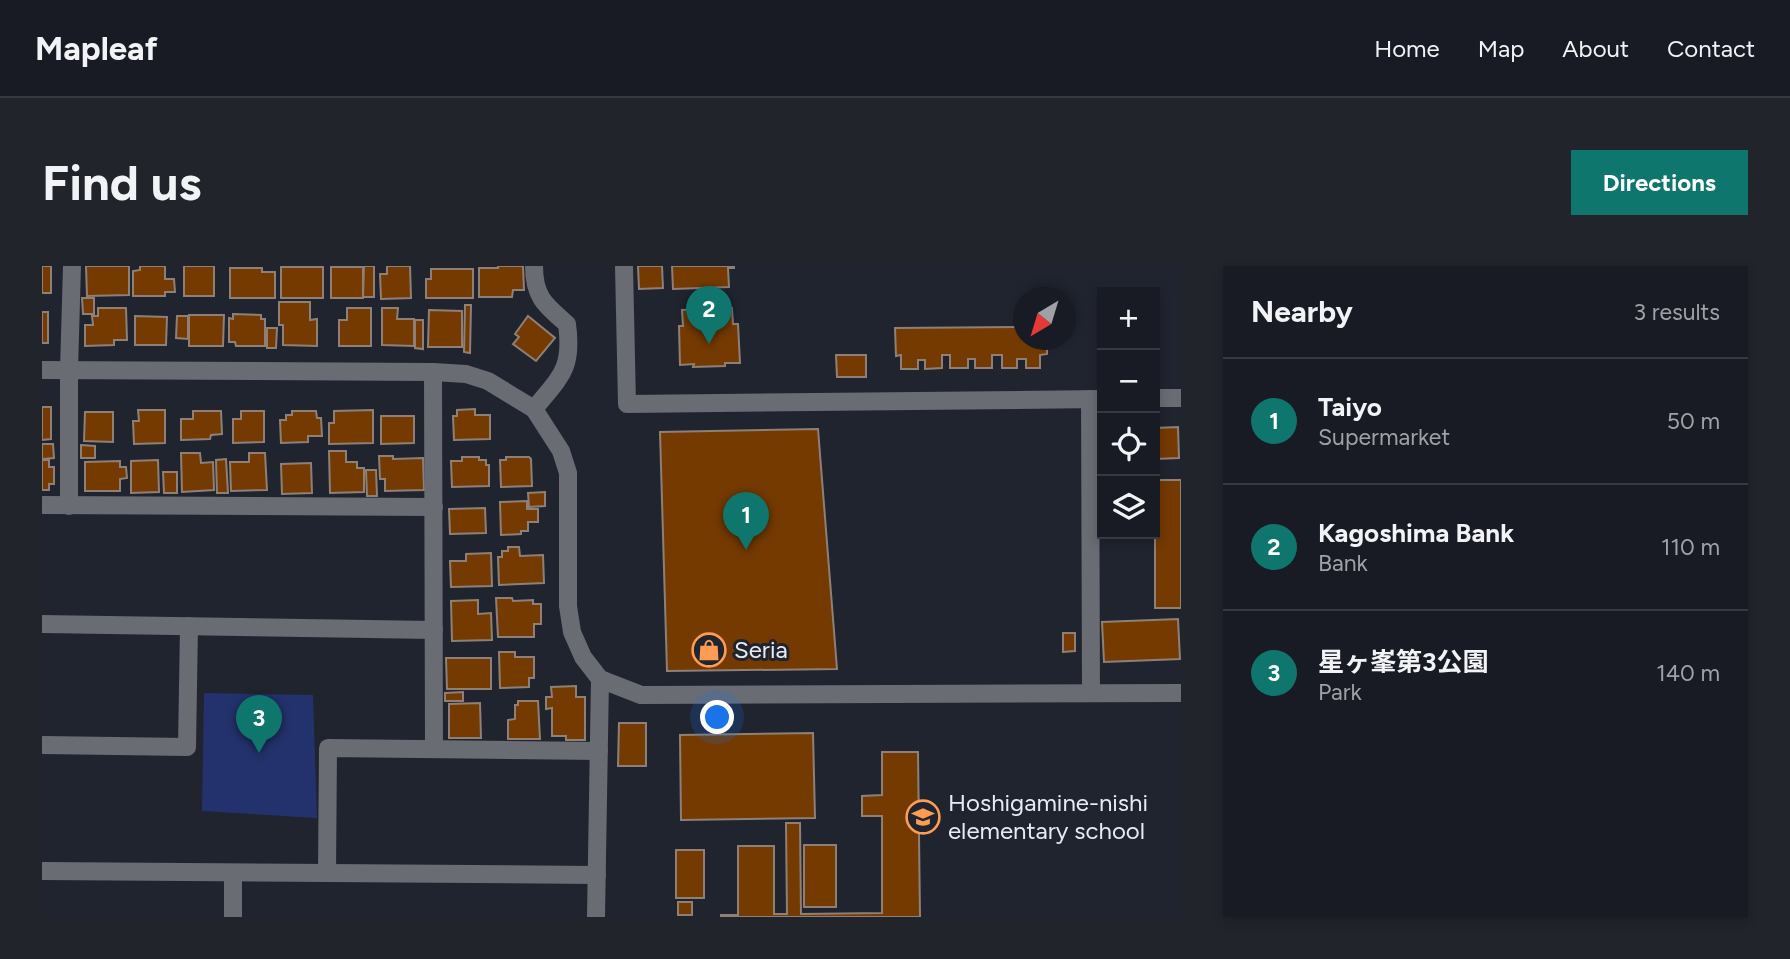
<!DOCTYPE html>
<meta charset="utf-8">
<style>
body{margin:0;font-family:Figtree,"Noto Sans JP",sans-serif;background:#21242b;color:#f1f3f6}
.controls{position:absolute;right:21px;top:21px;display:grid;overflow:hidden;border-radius:0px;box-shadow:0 4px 10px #0003}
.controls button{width:63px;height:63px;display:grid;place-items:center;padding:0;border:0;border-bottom:2px solid #363941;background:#181b23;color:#f1f3f6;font:35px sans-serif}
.compass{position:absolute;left:971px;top:21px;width:63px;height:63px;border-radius:50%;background:#181b23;box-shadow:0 4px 10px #0003;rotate:218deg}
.you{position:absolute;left:676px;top:452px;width:24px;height:24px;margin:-18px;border:5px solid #fff;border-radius:50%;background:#1a73e8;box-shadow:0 0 0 10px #1a73e833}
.badge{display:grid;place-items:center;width:46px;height:46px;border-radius:50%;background:#0f766e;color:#fff;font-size:23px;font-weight:700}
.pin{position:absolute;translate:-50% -58px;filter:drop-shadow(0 2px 4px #0008)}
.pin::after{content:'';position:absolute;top:37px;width:24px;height:21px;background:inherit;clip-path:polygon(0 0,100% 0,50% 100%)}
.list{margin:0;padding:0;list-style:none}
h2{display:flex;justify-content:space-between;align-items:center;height:91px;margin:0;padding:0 28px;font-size:30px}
h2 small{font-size:23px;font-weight:400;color:#9fa1a6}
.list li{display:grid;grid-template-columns:46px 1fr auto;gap:21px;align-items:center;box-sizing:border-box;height:126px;padding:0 28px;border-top:2px solid #363941}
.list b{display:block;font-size:26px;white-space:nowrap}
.list p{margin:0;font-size:23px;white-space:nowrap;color:#9fa1a6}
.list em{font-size:23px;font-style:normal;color:#9fa1a6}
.icon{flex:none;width:38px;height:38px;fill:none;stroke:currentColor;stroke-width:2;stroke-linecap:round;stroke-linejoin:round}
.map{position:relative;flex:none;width:1139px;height:651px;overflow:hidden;border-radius:0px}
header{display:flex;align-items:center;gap:42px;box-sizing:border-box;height:98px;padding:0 35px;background:#181b23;border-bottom:2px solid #363941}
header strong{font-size:33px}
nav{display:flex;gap:38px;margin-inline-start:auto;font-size:24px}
.intro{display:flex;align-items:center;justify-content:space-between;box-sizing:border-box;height:168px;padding:0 42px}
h1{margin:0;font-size:49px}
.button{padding:18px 32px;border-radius:0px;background:#0f766e;color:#fff;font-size:24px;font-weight:700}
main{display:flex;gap:42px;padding:0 42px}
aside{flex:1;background:#181b23;border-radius:0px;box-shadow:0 4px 10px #0003}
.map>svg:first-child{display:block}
.green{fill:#23326c}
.building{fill:#743a00;stroke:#8e8076;stroke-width:2}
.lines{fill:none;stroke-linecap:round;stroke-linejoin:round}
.minor{stroke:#696c72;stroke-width:18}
.tertiary{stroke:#696c72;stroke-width:18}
.labels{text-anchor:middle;stroke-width:6;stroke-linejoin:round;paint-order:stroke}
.poi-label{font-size:24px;fill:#e8ebf3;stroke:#20242f;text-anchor:start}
</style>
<header>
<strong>Mapleaf</strong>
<nav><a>Home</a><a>Map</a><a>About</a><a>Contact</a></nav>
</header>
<div class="intro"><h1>Find us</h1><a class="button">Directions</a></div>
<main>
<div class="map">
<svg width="1139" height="651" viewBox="0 0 1139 651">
<rect width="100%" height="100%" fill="#20242f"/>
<path class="green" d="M 162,427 L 271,429 L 275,552 L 160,545 Z"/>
<g class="building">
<rect x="0" y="0" width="9" height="27"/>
<path d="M 44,0 L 87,0 L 87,29 L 45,30 Z"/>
<path d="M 98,0 L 123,0 L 123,13 L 132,13 L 133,26 L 123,26 L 123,30 L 91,30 L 91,5 L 98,4 Z"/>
<rect x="142" y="0" width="30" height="30"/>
<path d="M 322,0 L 332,0 L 332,31 L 321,31 Z"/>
<path d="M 345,0 L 368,0 L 369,32 L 339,33 L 338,8 L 345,8 Z"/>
<path d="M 456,0 L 481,0 L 482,24 L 471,24 L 470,31 L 437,31 L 437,2 L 456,2 Z"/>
<path d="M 596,0 L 620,0 L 621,22 L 597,23 Z"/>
<path d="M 630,0 L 692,0 L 692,2 L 686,2 L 687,21 L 631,23 Z"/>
<rect x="239" y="1" width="42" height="31"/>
<rect x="289" y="1" width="32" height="31"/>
<path d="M 188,2 L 220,2 L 220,6 L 233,6 L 233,32 L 188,32 Z"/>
<path d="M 389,3 L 431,3 L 431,32 L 384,32 L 384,13 L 389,13 Z"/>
<path d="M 40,32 L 52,32 L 52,48 L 41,48 Z"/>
<path d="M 237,36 L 268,36 L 268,54 L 275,53 L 275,80 L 241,79 L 241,59 L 237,59 Z"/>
<path d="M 423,39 L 429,39 L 428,87 L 422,86 Z"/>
<path d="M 56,42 L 84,42 L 85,74 L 72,74 L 72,79 L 43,80 L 43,59 L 51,59 L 50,50 L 56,50 Z"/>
<path d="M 305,42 L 329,42 L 329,80 L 297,80 L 297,54 L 305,54 Z"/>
<path d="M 340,42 L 356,42 L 355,53 L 372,53 L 372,80 L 340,79 Z"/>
<path d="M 690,42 L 691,58 L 696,58 L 698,97 L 683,97 L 683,100 L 651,101 L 652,98 L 638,99 L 637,60 L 641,60 L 640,44 Z"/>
<path d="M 387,44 L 420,45 L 420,81 L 386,81 Z"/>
<rect x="0" y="46" width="6" height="31"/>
<path d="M 191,48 L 219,49 L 219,53 L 223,53 L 223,80 L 194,80 L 193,76 L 187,76 L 187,52 L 191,53 Z"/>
<path d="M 147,49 L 182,49 L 181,80 L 147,80 Z"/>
<path d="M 93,50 L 125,51 L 124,79 L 93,79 Z"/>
<path d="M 135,50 L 146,50 L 146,73 L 134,72 Z"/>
<path d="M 486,50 L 513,72 L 494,95 L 471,78 L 477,71 L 473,68 Z"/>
<path d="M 1057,50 L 1060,50 L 1060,101 L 1059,101 Z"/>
<path d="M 373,54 L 381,54 L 381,83 L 373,82 Z"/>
<path d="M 982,61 L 982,74 L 1005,74 L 1005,88 L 998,89 L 998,102 L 984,102 L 984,93 L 975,93 L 975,102 L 960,102 L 960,89 L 950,89 L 950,102 L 933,102 L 933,93 L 926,93 L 926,102 L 908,102 L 908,89 L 900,89 L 900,102 L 883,103 L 883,94 L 876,94 L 876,103 L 859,103 L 859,89 L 854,90 L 853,62 Z"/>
<path d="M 225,62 L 235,62 L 234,82 L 225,82 Z"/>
<path d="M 794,89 L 824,89 L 824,111 L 795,111 Z"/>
<path d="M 0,141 L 9,141 L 9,173 L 0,174 Z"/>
<path d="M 433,143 L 433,149 L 448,149 L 448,173 L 412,174 L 411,150 L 415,150 L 415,144 Z"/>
<path d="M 96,144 L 123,144 L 123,177 L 92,178 L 91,155 L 97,155 Z"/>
<path d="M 331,144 L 331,177 L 287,178 L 287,157 L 292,157 L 292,145 Z"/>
<path d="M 151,145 L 179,145 L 180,168 L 169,169 L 168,173 L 139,174 L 139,153 L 151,153 Z"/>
<path d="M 199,145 L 222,145 L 222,176 L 191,177 L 191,153 L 199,153 Z"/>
<path d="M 250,145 L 274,145 L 275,152 L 279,152 L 280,170 L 266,170 L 266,176 L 239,177 L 238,154 L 244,154 L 244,149 L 250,149 Z"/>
<path d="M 43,146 L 71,146 L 71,176 L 42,175 Z"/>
<path d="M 339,150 L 372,150 L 372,177 L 339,178 Z"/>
<path d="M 1136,161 L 1137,192 L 1113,193 L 1113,162 Z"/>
<path d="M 776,163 L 795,403 L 625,405 L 618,166 Z"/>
<path d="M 0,178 L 11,178 L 12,192 L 0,193 Z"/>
<path d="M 39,179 L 53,180 L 53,192 L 39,192 Z"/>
<path d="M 287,185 L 304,185 L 304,196 L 315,196 L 315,202 L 322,202 L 322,226 L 288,227 Z"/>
<path d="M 139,187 L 158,187 L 159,197 L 171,196 L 172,224 L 140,226 Z"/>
<path d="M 207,187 L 223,187 L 225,224 L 189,225 L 188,196 L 207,196 Z"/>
<path d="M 337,190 L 351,190 L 351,193 L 381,192 L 382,224 L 343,225 L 343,213 L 338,213 Z"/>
<path d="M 420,191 L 437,191 L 437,194 L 444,194 L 444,199 L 447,199 L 447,220 L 410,221 L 409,195 L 420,195 Z"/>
<path d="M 464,191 L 487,191 L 489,193 L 490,220 L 459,221 L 458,194 L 464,194 Z"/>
<path d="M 184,193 L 186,227 L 175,227 L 174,194 Z"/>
<path d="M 0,194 L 7,194 L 7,201 L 12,201 L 12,218 L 7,218 L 7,224 L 0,224 Z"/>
<path d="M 116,194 L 117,226 L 89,227 L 89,195 Z"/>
<path d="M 78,195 L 78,201 L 84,201 L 85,212 L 78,213 L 78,225 L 43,225 L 43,196 Z"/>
<path d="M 269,197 L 270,227 L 240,228 L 239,198 Z"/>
<path d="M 324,204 L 334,204 L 335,230 L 325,230 Z"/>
<path d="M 121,206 L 135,206 L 135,227 L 122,227 Z"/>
<rect x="1113" y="214" width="26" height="128"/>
<path d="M 503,226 L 503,240 L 487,241 L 486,227 Z"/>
<path d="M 485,235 L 485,243 L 496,243 L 496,256 L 486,256 L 486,265 L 479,265 L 479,268 L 459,269 L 458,236 Z"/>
<path d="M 443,242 L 444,267 L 408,268 L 407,243 Z"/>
<path d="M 466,281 L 477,281 L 478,290 L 501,289 L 502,317 L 457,319 L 456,291 L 460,291 L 460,285 L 466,285 Z"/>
<path d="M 449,287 L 450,320 L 409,321 L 408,295 L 424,295 L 424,288 Z"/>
<path d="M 454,332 L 470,332 L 471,335 L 491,334 L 491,338 L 499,338 L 499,358 L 492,358 L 492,371 L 456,371 Z"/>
<path d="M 436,334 L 436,348 L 449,347 L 450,374 L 410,375 L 409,335 Z"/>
<path d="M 1136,353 L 1138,393 L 1062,396 L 1060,356 Z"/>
<path d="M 1021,367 L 1033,367 L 1033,385 L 1021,386 Z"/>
<path d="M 457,386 L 473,386 L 473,391 L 492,391 L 492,412 L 487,412 L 487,421 L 458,422 Z"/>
<path d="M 404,392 L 449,392 L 449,423 L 405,423 Z"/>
<path d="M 534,420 L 534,431 L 543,431 L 543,474 L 524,474 L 524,470 L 510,470 L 510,442 L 504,443 L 504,431 L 510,431 L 509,421 Z"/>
<path d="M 421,426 L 421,435 L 403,435 L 403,427 Z"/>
<path d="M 476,435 L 496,435 L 498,473 L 466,473 L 466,454 L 473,453 L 473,439 L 476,439 Z"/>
<path d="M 438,437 L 439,472 L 407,472 L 407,438 Z"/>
<path d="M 577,457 L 604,457 L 604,500 L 576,500 Z"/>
<path d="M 771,467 L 773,552 L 639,554 L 638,469 Z"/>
<path d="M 840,486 L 876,486 L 878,651 L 679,651 L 679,649 L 696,649 L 696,580 L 732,580 L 732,648 L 745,648 L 744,557 L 758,557 L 759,648 L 840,647 L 840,550 L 820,550 L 820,530 L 840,529 Z"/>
<rect x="762" y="579" width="32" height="62"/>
<rect x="634" y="584" width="28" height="48"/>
<rect x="636" y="636" width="14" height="13"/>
</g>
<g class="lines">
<g class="minor">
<path d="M 492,0 C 492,31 503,39 525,58 C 531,103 519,110 492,143"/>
<path d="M 582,0 L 585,138 L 1060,133"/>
<path d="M 391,106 L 392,483"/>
<path d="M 1113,132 L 1139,132"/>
<path d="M 1048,133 L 1049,427"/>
<path d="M 0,239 L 392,241"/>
<path d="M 27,240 L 27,104 L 30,0"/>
<path d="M 0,358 L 392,364"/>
<path d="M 0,479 L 145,481 L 147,360"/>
<path d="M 0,605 L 555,609"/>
<path d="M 191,607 L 191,651"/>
<path d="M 285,607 L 286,482 L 557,485"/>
<path d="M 554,651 L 558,413"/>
</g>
<path class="tertiary" d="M 0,104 L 391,106 L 424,108 L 446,115 L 492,143 L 519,185 L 526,207 L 526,340 L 530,366 L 541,391 L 558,413 L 599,429 L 1139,427"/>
</g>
<defs>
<symbol id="shop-ring" viewBox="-11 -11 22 22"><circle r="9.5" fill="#20242f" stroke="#fc9d53" stroke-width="1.5"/><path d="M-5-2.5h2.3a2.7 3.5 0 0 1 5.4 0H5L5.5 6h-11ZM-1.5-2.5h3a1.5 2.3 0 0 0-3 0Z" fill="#fc9d53"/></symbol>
<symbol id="school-ring" viewBox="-11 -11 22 22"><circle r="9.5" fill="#20242f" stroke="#fc9d53" stroke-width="1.5"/><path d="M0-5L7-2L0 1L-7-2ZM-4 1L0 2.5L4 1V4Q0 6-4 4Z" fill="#fc9d53"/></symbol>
</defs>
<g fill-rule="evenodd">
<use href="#shop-ring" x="648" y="365" width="38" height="38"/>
<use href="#school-ring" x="862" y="532" width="38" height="38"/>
</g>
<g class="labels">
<g class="poi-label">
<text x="692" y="392">Seria</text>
<text x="906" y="545">Hoshigamine-nishi<tspan x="906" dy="28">elementary school</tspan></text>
</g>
</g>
</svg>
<div class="controls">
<button>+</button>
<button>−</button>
<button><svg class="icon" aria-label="locate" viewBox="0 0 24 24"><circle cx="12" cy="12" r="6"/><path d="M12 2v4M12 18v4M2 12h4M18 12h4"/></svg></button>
<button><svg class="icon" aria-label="layers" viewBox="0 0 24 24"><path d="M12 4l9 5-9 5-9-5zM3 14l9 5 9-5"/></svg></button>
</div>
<svg class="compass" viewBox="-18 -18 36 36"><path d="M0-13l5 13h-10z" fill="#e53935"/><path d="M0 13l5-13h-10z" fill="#9fa1a6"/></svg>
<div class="you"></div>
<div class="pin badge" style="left:704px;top:284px">1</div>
<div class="pin badge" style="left:667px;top:78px">2</div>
<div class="pin badge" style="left:217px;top:487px">3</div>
</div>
<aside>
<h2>Nearby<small>3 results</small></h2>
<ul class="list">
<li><span class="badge">1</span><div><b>Taiyo</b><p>Supermarket</p></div><em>50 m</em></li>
<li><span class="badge">2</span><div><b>Kagoshima Bank</b><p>Bank</p></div><em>110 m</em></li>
<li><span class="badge">3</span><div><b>星ヶ峯第3公園</b><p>Park</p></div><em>140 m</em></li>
</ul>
</aside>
</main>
